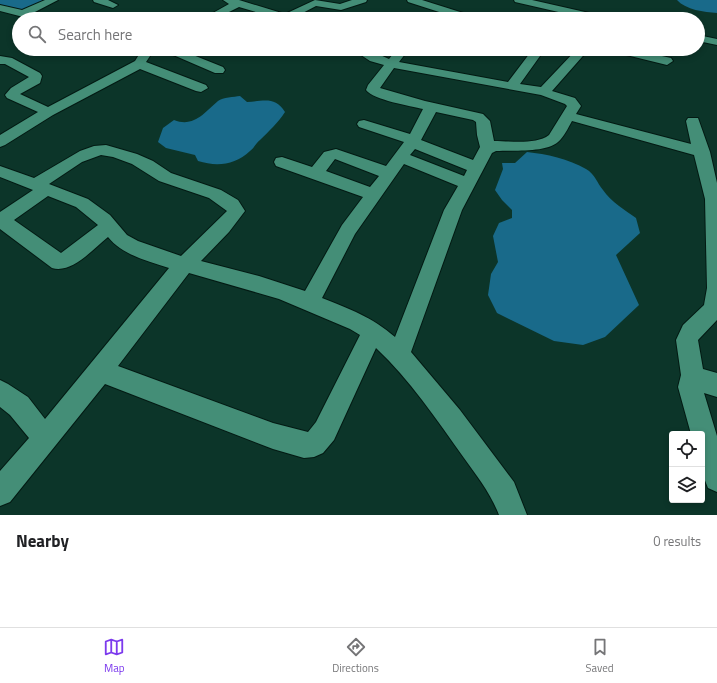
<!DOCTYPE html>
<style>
body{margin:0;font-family:"Titillium Web",sans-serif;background:#f6f6f6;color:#202124}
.controls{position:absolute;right:12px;bottom:12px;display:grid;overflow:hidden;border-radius:4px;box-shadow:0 2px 6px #0003}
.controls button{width:36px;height:36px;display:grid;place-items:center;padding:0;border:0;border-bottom:1px solid #e0e0e0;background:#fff;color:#202124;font:20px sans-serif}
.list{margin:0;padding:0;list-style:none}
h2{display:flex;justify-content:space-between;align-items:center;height:52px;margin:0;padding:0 16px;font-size:17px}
h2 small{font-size:13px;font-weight:400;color:#757577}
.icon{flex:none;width:22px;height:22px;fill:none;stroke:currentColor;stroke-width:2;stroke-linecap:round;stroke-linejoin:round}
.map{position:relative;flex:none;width:717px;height:515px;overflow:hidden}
.search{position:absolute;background:#fff;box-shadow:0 2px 6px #0003;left:12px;right:12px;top:12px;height:44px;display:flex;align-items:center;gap:10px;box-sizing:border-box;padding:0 14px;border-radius:22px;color:#757577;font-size:15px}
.sheet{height:112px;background:#fff}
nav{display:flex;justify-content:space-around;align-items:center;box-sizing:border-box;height:56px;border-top:1px solid #e0e0e0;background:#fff;font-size:11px;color:#757577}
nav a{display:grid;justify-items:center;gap:2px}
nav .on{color:#7c3aed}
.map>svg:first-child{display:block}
.water{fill:#196a8a}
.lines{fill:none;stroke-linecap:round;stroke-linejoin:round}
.minor-casing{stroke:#031a13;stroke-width:2}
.minor{fill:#448e77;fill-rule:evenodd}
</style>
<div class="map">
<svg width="717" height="515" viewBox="0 0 717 515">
<rect width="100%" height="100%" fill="#0c3529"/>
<g class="water">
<path d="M 0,0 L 49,0 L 21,12 L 0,7 Z"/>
<path d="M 677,0 L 717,0 L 717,13 C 704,12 686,10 677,0 Z"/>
<path d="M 240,96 L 247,102 C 264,101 275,96 285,112 C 278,123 269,131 260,140 C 256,143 254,148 250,151 C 235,165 217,167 198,161 L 195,155 L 166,148 L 158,142 L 163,128 L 174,120 C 194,128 205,112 218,101 C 223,97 234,97 240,96 Z"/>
<path d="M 527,152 C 546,154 569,159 586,169 C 595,174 597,183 603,190 C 611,202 625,210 636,218 L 640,233 L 616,255 L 639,305 L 605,337 L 583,345 L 554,341 L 497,313 L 488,295 L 491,274 L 498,262 L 493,236 L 499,223 L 512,218 L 512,210 L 502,200 L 495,190 L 503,169 L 502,163 L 515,163 Z"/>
</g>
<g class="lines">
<defs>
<g id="minor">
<path d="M 45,0 L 58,0 L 33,13 L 48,17 L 49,19 L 31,19 L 0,11 L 0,5 L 22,10 Z"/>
<path d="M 93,0 L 108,0 L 118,5 L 113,8 L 94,2 Z"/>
<path d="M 223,0 L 239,0 L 285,14 L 315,0 L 340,4 L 352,0 L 367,0 L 366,2 L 341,10 L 316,6 L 295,17 L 296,19 L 280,19 L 239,7 L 215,19 L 202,19 L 229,4 Z"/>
<path d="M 407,0 L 422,0 L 476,17 L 477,19 L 461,19 L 408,2 Z"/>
<path d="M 514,0 L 532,0 L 607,17 L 608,19 L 589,19 L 515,2 Z"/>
<path d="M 151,13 L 164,17 L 165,19 L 147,18 L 146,16 Z"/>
<path d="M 698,35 L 717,39 L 717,45 L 698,41 Z"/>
<path d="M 139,49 L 151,49 L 152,53 L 146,62 L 206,85 L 208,88 L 201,92 L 196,91 L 140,69 L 53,115 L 5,145 L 0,147 L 0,135 L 38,112 L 7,98 L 5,95 L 11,88 L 29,77 L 5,64 L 0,64 L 0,56 L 12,58 L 40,73 L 42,76 L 40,83 L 20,94 L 48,107 L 135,61 L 140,53 Z"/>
<path d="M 162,49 L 178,49 L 223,67 L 225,70 L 223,73 L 215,73 L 164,51 Z"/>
<path d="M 352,49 L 367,49 L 389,59 L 397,49 L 409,49 L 399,62 L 508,82 L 533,49 L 545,49 L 520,84 L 541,87 L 577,49 L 589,49 L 552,91 L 575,98 L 581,106 L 576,114 L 691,144 L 686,121 L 688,118 L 698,118 L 710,152 L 717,183 L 717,320 L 698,340 L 703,369 L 717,373 L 717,397 L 704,393 L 717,436 L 717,492 L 708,488 L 702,473 L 702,434 L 691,434 L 678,387 L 681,375 L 676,340 L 683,325 L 704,305 L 707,288 L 705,199 L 694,155 L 572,121 C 568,128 564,137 558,142 C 546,153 512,150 496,151 L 492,153 L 462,210 L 411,352 L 460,410 L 514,482 L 527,515 L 499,515 C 491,494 477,476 464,458 C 437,420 410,380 376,348 L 334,440 L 323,453 L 314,457 L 304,458 L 273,449 L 105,384 L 10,502 L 0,506 L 0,471 L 29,438 L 10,415 L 0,407 L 0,380 L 8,384 L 28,397 L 45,419 L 169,268 C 148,261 122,255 108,237 C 93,249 72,274 52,268 L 0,229 L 0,212 L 33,190 L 0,177 L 0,166 L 34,178 L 80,151 L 94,146 L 106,145 L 137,154 L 153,161 L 171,173 L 221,190 L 238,200 L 245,211 L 229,232 L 201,261 L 259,276 L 305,291 L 342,225 L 363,197 L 276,166 L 274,162 L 276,158 L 282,157 L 312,167 L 324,152 L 336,149 L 386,166 L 404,142 L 359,127 L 357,124 L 359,121 L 364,120 L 410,134 L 423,109 C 411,106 373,100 366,90 L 368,85 L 384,65 L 370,61 ZM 394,68 L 541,95 L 565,104 L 567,106 L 549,135 C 536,145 510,141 494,141 L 490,121 L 483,114 L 425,101 L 380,88 ZM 436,112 L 473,120 L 476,122 L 477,135 L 480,147 L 473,160 L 421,140 ZM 415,149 L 467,170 L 464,176 L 410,155 ZM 101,155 L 113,157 L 132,164 L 159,181 L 209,198 L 227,211 L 181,256 L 138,241 L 127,235 L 110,215 L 88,199 L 49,184 L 82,162 ZM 335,159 L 379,176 L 370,187 L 326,171 ZM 404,164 L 458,186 L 444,210 L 395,337 C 372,317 350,309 322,298 L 355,234 ZM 48,196 L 76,207 L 98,225 L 61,253 L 14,220 ZM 189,273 L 279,299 L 350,329 L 360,335 L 316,422 L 308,432 L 273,423 L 118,366 Z"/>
<path d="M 608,49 L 630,49 L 671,58 L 673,61 L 667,65 L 610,51 Z"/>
</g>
</defs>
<use href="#minor" class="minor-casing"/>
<use href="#minor" class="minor"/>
</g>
</svg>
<div class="controls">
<button><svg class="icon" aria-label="locate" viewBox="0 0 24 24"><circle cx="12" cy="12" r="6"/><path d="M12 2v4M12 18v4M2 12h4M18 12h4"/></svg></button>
<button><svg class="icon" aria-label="layers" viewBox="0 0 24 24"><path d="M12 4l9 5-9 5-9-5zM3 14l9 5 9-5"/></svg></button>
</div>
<div class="search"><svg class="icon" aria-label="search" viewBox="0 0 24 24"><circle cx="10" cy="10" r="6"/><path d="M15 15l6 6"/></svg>Search here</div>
</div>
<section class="sheet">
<h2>Nearby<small>0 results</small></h2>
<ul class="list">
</ul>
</section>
<nav>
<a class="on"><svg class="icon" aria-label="map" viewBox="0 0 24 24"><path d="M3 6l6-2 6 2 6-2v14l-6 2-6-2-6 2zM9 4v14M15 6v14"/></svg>Map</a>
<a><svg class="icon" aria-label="directions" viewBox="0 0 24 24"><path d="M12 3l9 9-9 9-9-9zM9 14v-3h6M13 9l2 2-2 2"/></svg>Directions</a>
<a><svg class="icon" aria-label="saved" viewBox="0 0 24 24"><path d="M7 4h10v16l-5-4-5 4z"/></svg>Saved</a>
</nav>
